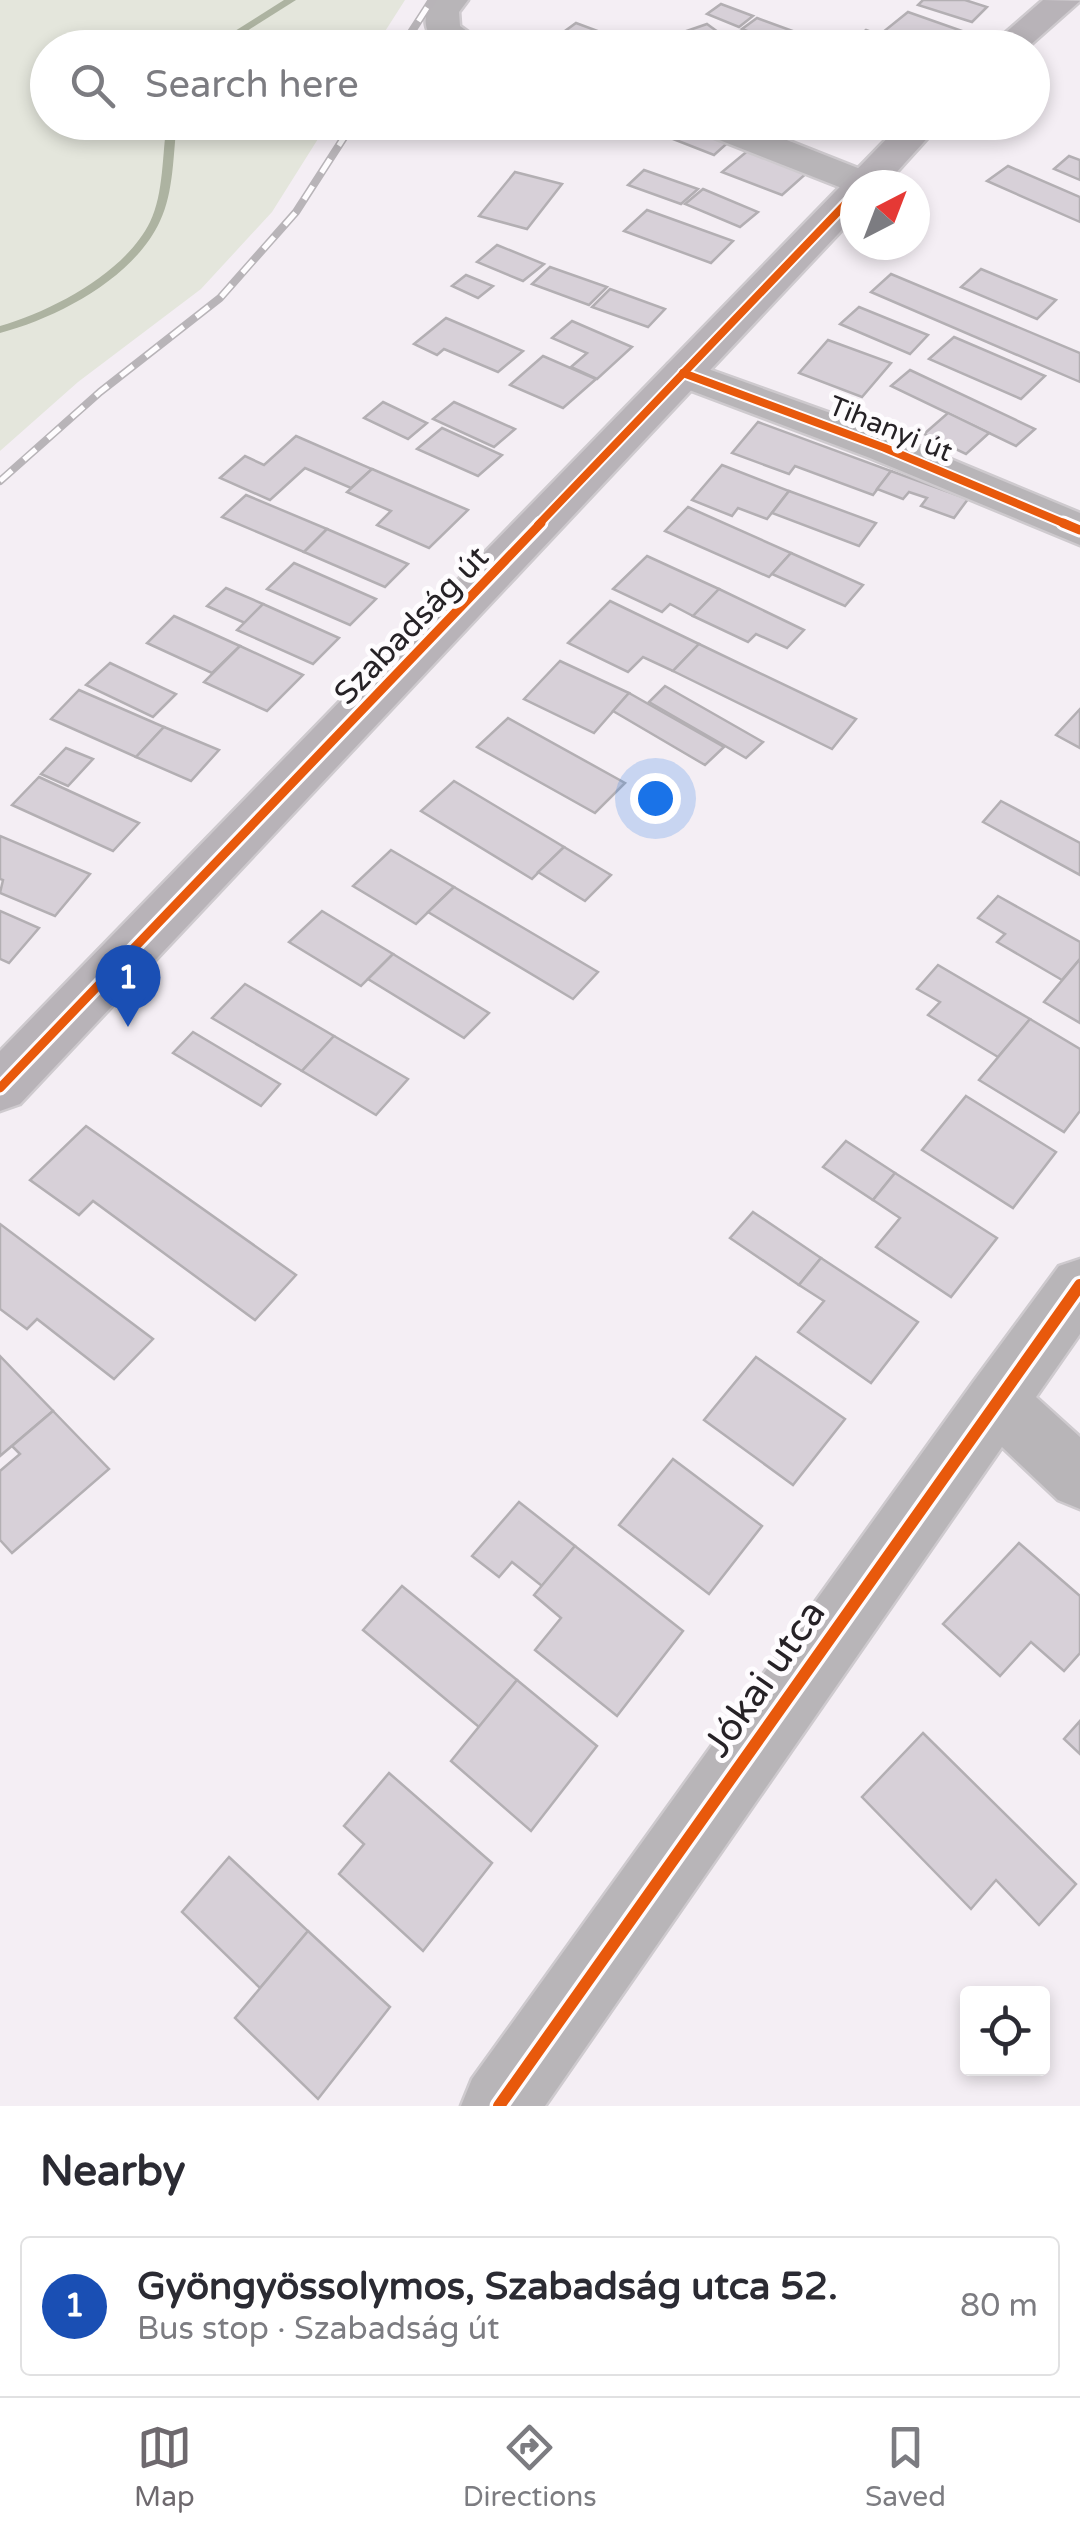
<!DOCTYPE html>
<meta charset="utf-8">
<style>
body{margin:0;font-family:"Varela Round",sans-serif;background:#f2f2f3;color:#2b2b33}
.controls{position:absolute;right:30px;bottom:30px;display:grid;overflow:hidden;border-radius:10px;box-shadow:0 5px 15px #0003}
.controls button{width:90px;height:90px;display:grid;place-items:center;padding:0;border:0;border-bottom:2px solid #e1e1e2;background:#fff;color:#2b2b33;font:50px sans-serif}
.compass{position:absolute;left:840px;top:170px;width:90px;height:90px;border-radius:50%;background:#fff;box-shadow:0 5px 15px #0003;rotate:42deg}
.you{position:absolute;left:655px;top:798px;width:35px;height:35px;margin:-25px;border:8px solid #fff;border-radius:50%;background:#1a73e8;box-shadow:0 0 0 15px #1a73e833}
.badge{display:grid;place-items:center;width:65px;height:65px;border-radius:50%;background:#6e696e;color:#fff;font-size:32px;font-weight:700}
.pin{position:absolute;translate:-50% -82px;filter:drop-shadow(0 2px 5px #0008)}
.pin::after{content:'';position:absolute;top:52px;width:35px;height:30px;background:inherit;clip-path:polygon(0 0,100% 0,50% 100%)}
.list{margin:0;padding:0;list-style:none}
h2{display:flex;justify-content:space-between;align-items:center;height:130px;margin:0;padding:0 40px;font-size:42px}
h2 small{font-size:32px;font-weight:400;color:#7c7c81}
.list li{display:grid;grid-template-columns:65px 1fr auto;gap:30px;align-items:center;box-sizing:border-box;height:140px;margin:0 20px 20px;padding:0 20px;border:2px solid #e1e1e2;border-radius:10px}
.list b{display:block;font-size:38px;white-space:nowrap}
.list p{margin:0;font-size:32px;white-space:nowrap;color:#7c7c81}
.list em{font-size:32px;font-style:normal;color:#7c7c81}
.icon{flex:none;width:55px;height:55px;fill:none;stroke:currentColor;stroke-width:2;stroke-linecap:round;stroke-linejoin:round}
.map{position:relative;flex:none;width:1080px;height:2106px;overflow:hidden}
.search{position:absolute;background:#fff;box-shadow:0 5px 15px #0003;left:30px;right:30px;top:30px;height:110px;display:flex;align-items:center;gap:25px;box-sizing:border-box;padding:0 35px;border-radius:55px;color:#7c7c81;font-size:38px}
.sheet{height:290px;background:#fff}
nav{display:flex;justify-content:space-around;align-items:center;box-sizing:border-box;height:140px;border-top:2px solid #e1e1e2;background:#fff;font-size:28px;color:#7c7c81}
nav a{display:grid;justify-items:center;gap:5px}
nav .on{color:#6e696e}
.map>svg:first-child{display:block}
.green{fill:#e4e6dc}
.lines{fill:none;stroke-linecap:round;stroke-linejoin:round}
.stream{fill:#adb3a1;fill-rule:evenodd}
.building{fill:#d7d0d8;stroke:#b3afb3;stroke-width:2.5}
.street-casing{stroke:#cecace;stroke-width:5}
.secondary-casing{stroke:#cecace;stroke-width:5}
.street{fill:#b8b5b8;fill-rule:evenodd}
.secondary{fill:#b8b3b8;fill-rule:evenodd}
.rail-casing{stroke:#b8b4b8;stroke-width:8}
.rail{stroke:#fefcfe;stroke-width:5;stroke-dasharray:16;stroke-linecap:butt}
.cycleway-far2-casing{stroke:#fefcfe;stroke-width:12}
.cycleway-far1-casing{stroke:#fefcfe;stroke-width:15}
.cycleway-casing{stroke:#fefcfe;stroke-width:19}
.cycleway-far2{stroke:#e8590c;stroke-width:8}
.cycleway-far1{stroke:#e8590c;stroke-width:9}
.cycleway{stroke:#e8590c;stroke-width:12}
.labels{text-anchor:middle;stroke-width:10;stroke-linejoin:round;paint-order:stroke}
.far-street-label{font-size:28px;fill:#262226;stroke:#fefcfe}
.street-label{font-size:32px;fill:#262226;stroke:#fefcfe}
.near-street-label{font-size:38px;fill:#262226;stroke:#fefcfe}
</style>
<div class="map">
<svg width="1080" height="2106" viewBox="0 0 1080 2106">
<rect width="100%" height="100%" fill="#f4eef4"/>
<path class="green" d="M 0,0 L 405,0 L 375,47 L 48,48 L 48,122 L 328,123 L 272,212 L 201,289 L 78,382 L 0,451 Z"/>
<g class="lines">
<g class="stream">
<path d="M 284,0 L 296,0 L 220,48 L 208,48 Z"/>
<path d="M 167,122 L 177,122 C 173,154 174,192 160,221 C 134,278 57,318 0,333 L 0,326 C 52,311 125,273 150,222 C 164,193 162,154 167,122 Z"/>
</g>
</g>
<g class="building">
<path d="M 923,0 L 965,0 L 987,7 L 972,22 L 918,5 Z"/>
<path d="M 721,4 L 753,16 L 739,27 L 707,14 Z"/>
<path d="M 908,12 L 962,31 L 942,48 L 925,48 L 883,32 Z"/>
<path d="M 757,18 L 798,33 L 783,45 L 742,29 Z"/>
<path d="M 576,23 L 622,40 L 611,48 L 555,48 L 562,42 L 554,39 Z"/>
<path d="M 707,24 L 740,48 L 693,48 L 675,35 Z"/>
<path d="M 866,30 L 915,48 L 863,48 L 851,43 Z"/>
<path d="M 810,35 L 843,48 L 794,47 Z"/>
<path d="M 679,122 L 691,122 L 733,138 L 714,155 L 663,135 Z"/>
<path d="M 809,122 L 859,122 L 841,136 Z"/>
<path d="M 750,149 L 809,171 L 782,195 L 722,172 Z"/>
<path d="M 1069,156 L 1080,160 L 1080,180 L 1054,169 Z"/>
<path d="M 1008,166 L 1080,197 L 1080,222 L 987,181 Z"/>
<path d="M 644,170 L 698,189 L 681,204 L 628,185 Z"/>
<path d="M 515,172 L 562,184 L 527,229 L 479,216 Z"/>
<path d="M 703,189 L 758,212 L 740,227 L 685,204 Z"/>
<path d="M 647,210 L 733,241 L 711,263 L 624,231 Z"/>
<path d="M 497,245 L 544,264 L 523,281 L 477,262 Z"/>
<path d="M 550,267 L 607,287 L 589,305 L 532,284 Z"/>
<path d="M 981,269 L 1056,300 L 1037,319 L 961,287 Z"/>
<path d="M 891,274 L 1080,353 L 1080,382 L 871,292 Z"/>
<path d="M 466,275 L 493,286 L 478,298 L 452,286 Z"/>
<path d="M 610,289 L 665,309 L 648,327 L 592,307 Z"/>
<path d="M 859,307 L 928,335 L 910,354 L 840,324 Z"/>
<path d="M 446,318 L 523,351 L 498,372 L 444,349 L 437,355 L 414,344 Z"/>
<path d="M 572,321 L 632,347 L 597,379 L 571,367 L 587,353 L 552,338 Z"/>
<path d="M 954,337 L 1045,376 L 1021,399 L 929,359 Z"/>
<path d="M 828,340 L 891,363 L 862,397 L 799,373 Z"/>
<path d="M 543,356 L 596,379 L 563,408 L 510,385 Z"/>
<path d="M 910,370 L 1035,429 L 1016,446 L 891,386 Z"/>
<path d="M 383,402 L 427,423 L 408,439 L 364,418 Z"/>
<path d="M 454,402 L 515,429 L 494,447 L 433,419 Z"/>
<path d="M 948,413 L 989,433 L 966,454 L 924,434 Z"/>
<path d="M 758,422 L 891,471 L 873,495 L 795,466 L 789,474 L 732,453 Z"/>
<path d="M 442,428 L 502,455 L 478,476 L 417,449 Z"/>
<path d="M 296,436 L 372,469 L 351,488 L 305,468 L 270,500 L 220,478 L 245,456 L 264,465 Z"/>
<path d="M 722,465 L 789,491 L 767,519 L 738,508 L 732,516 L 692,500 Z"/>
<path d="M 372,469 L 468,510 L 429,548 L 377,525 L 391,511 L 347,492 Z"/>
<path d="M 891,471 L 968,499 L 954,518 L 921,506 L 927,498 L 909,492 L 903,499 L 877,489 Z"/>
<path d="M 789,491 L 876,523 L 859,546 L 772,513 Z"/>
<path d="M 246,495 L 327,529 L 304,552 L 222,517 Z"/>
<path d="M 688,507 L 791,553 L 769,577 L 665,531 Z"/>
<path d="M 327,529 L 408,564 L 385,587 L 304,552 Z"/>
<path d="M 791,553 L 863,585 L 845,606 L 772,574 Z"/>
<path d="M 647,556 L 719,589 L 693,616 L 670,604 L 662,612 L 613,589 Z"/>
<path d="M 294,563 L 376,599 L 350,625 L 267,589 Z"/>
<path d="M 226,588 L 263,604 L 245,623 L 207,606 Z"/>
<path d="M 719,589 L 804,630 L 787,648 L 756,634 L 748,642 L 693,616 Z"/>
<path d="M 610,601 L 699,644 L 673,671 L 643,657 L 628,672 L 568,643 Z"/>
<path d="M 263,604 L 339,638 L 313,664 L 237,630 Z"/>
<path d="M 174,616 L 240,646 L 212,673 L 147,643 Z"/>
<path d="M 699,644 L 856,719 L 832,749 L 673,671 Z"/>
<path d="M 240,646 L 303,675 L 267,711 L 204,682 Z"/>
<path d="M 560,661 L 629,693 L 594,733 L 524,699 Z"/>
<path d="M 110,663 L 176,694 L 153,717 L 86,685 Z"/>
<path d="M 665,686 L 763,742 L 746,758 L 649,702 Z"/>
<path d="M 79,690 L 164,727 L 136,757 L 51,719 Z"/>
<path d="M 629,693 L 724,747 L 705,765 L 613,711 Z"/>
<path d="M 1080,709 L 1080,748 L 1056,735 Z"/>
<path d="M 508,718 L 625,783 L 595,813 L 477,747 Z"/>
<path d="M 164,727 L 219,750 L 191,781 L 136,757 Z"/>
<path d="M 66,748 L 93,759 L 68,786 L 41,774 Z"/>
<path d="M 39,777 L 139,823 L 113,851 L 12,805 Z"/>
<path d="M 454,781 L 564,847 L 532,879 L 421,811 Z"/>
<path d="M 1001,801 L 1080,843 L 1080,875 L 983,822 Z"/>
<path d="M 0,836 L 90,874 L 55,916 L 0,893 L 3,880 L 0,879 Z"/>
<path d="M 564,847 L 611,875 L 585,901 L 538,872 Z"/>
<path d="M 391,850 L 454,887 L 416,924 L 353,886 Z"/>
<path d="M 454,887 L 598,972 L 573,999 L 428,912 Z"/>
<path d="M 998,896 L 1080,942 L 1080,959 L 1062,980 L 997,942 L 1005,934 L 978,918 Z"/>
<path d="M 0,911 L 39,928 L 9,963 L 0,959 Z"/>
<path d="M 322,911 L 393,954 L 361,986 L 289,942 Z"/>
<path d="M 393,954 L 489,1013 L 464,1038 L 368,979 Z"/>
<path d="M 1080,959 L 1080,1023 L 1044,1002 Z"/>
<path d="M 938,965 L 1030,1019 L 998,1057 L 928,1015 L 940,1002 L 917,989 Z"/>
<path d="M 245,984 L 334,1036 L 302,1071 L 212,1018 Z"/>
<path d="M 1030,1019 L 1080,1049 L 1080,1111 L 1064,1132 L 979,1080 Z"/>
<path d="M 193,1032 L 280,1084 L 261,1106 L 173,1053 Z"/>
<path d="M 334,1036 L 408,1079 L 376,1115 L 302,1071 Z"/>
<path d="M 966,1096 L 1056,1152 L 1013,1208 L 922,1150 Z"/>
<path d="M 86,1126 L 296,1275 L 255,1320 L 93,1201 L 79,1215 L 30,1180 Z"/>
<path d="M 846,1141 L 895,1173 L 873,1200 L 823,1167 Z"/>
<path d="M 895,1173 L 997,1238 L 951,1297 L 876,1247 L 900,1218 L 873,1200 Z"/>
<path d="M 753,1212 L 821,1258 L 799,1285 L 730,1238 Z"/>
<path d="M 0,1224 L 153,1339 L 114,1379 L 37,1319 L 27,1329 L 0,1309 Z"/>
<path d="M 821,1258 L 918,1322 L 871,1383 L 798,1332 L 824,1301 L 799,1285 Z"/>
<path d="M 0,1356 L 53,1411 L 0,1456 Z"/>
<path d="M 756,1357 L 845,1419 L 793,1485 L 704,1420 Z"/>
<path d="M 53,1411 L 109,1469 L 12,1553 L 0,1540 L 0,1471 L 20,1454 L 12,1446 Z"/>
<path d="M 673,1459 L 762,1526 L 709,1594 L 619,1525 Z"/>
<path d="M 519,1502 L 575,1546 L 542,1586 L 512,1562 L 499,1577 L 472,1556 Z"/>
<path d="M 1019,1543 L 1080,1596 L 1080,1653 L 1064,1671 L 1031,1642 L 1000,1676 L 943,1624 Z"/>
<path d="M 575,1546 L 683,1631 L 617,1716 L 535,1650 L 561,1618 L 534,1595 Z"/>
<path d="M 402,1586 L 517,1680 L 479,1727 L 363,1630 Z"/>
<path d="M 517,1680 L 597,1746 L 531,1831 L 451,1761 Z"/>
<path d="M 1080,1721 L 1080,1754 L 1064,1739 Z"/>
<path d="M 923,1733 L 1076,1884 L 1039,1925 L 996,1880 L 971,1909 L 862,1797 Z"/>
<path d="M 389,1773 L 492,1863 L 423,1951 L 339,1874 L 364,1844 L 344,1826 Z"/>
<path d="M 229,1857 L 308,1931 L 260,1988 L 182,1912 Z"/>
<path d="M 308,1931 L 390,2007 L 318,2099 L 235,2018 Z"/>
</g>
<g class="lines">
<defs>
<g id="street">
<path d="M 433,0 L 468,0 L 459,12 L 460,26 L 490,48 C 477,48 459,51 447,47 C 424,40 420,17 433,0 Z"/>
<path d="M 689,122 L 741,122 L 878,176 L 884,184 L 855,185 L 855,193 L 852,192 L 694,130 Z"/>
<path d="M 683,360 L 900,438 L 1080,513 L 1080,545 L 870,458 L 668,382 L 662,373 L 668,364 Z"/>
<path d="M 1080,1259 L 1080,1334 L 1036,1397 L 1080,1437 L 1080,1509 L 1058,1500 L 1002,1447 L 545,2106 L 461,2106 L 472,2079 L 974,1381 L 1059,1266 Z"/>
</g>
<g id="secondary">
<path d="M 1043,0 L 1080,1 L 1027,48 L 988,48 Z"/>
<path d="M 903,122 L 942,122 L 885,185 L 855,185 L 855,216 L 20,1104 L 0,1111 L 0,1051 Z"/>
</g>
</defs>
<use href="#street" class="street-casing"/>
<use href="#secondary" class="secondary-casing"/>
<use href="#street" class="street"/>
<use href="#secondary" class="secondary"/>
<defs>
<g id="rail">
<path d="M 401,48 L 432,0"/>
<path d="M 0,481 L 100,392 L 220,298 L 296,212 L 354,122"/>
</g>
</defs>
<use href="#rail" class="rail-casing"/>
<use href="#rail" class="rail"/>
<defs>
<g id="cycleway-far2">
<path d="M 683,373 L 885,448 L 1068,525"/>
<path d="M 538,525 L 855,194"/>
</g>
<g id="cycleway-far1">
<path d="M 1063,523 L 1080,530"/>
<path d="M 0,1088 L 541,523"/>
</g>
<path id="cycleway" d="M 499,2106 L 1080,1285"/>
</defs>
<use href="#cycleway-far2" class="cycleway-far2-casing"/>
<use href="#cycleway-far1" class="cycleway-far1-casing"/>
<use href="#cycleway" class="cycleway-casing"/>
<use href="#cycleway-far2" class="cycleway-far2"/>
<use href="#cycleway-far1" class="cycleway-far1"/>
<use href="#cycleway" class="cycleway"/>
</g>
<g class="labels">
<g class="far-street-label">
<text transform="translate(891 428) rotate(22)" y="10">Tihanyi út</text>
</g>
<g class="street-label">
<text transform="translate(411 625) rotate(-46)" y="11">Szabadság út</text>
</g>
<g class="near-street-label">
<text transform="translate(764 1678) rotate(-55)" y="13">Jókai utca</text>
</g>
</g>
</svg>
<div class="controls">
<button><svg class="icon" aria-label="locate" viewBox="0 0 24 24"><circle cx="12" cy="12" r="6"/><path d="M12 2v4M12 18v4M2 12h4M18 12h4"/></svg></button>
</div>
<svg class="compass" viewBox="-18 -18 36 36"><path d="M0-13l5 13h-10z" fill="#e53935"/><path d="M0 13l5-13h-10z" fill="#7c7c81"/></svg>
<div class="you"></div>
<div class="pin badge" style="left:128px;top:1027px;background:#1a4fb4">1</div>
<div class="search"><svg class="icon" aria-label="search" viewBox="0 0 24 24"><circle cx="10" cy="10" r="6"/><path d="M15 15l6 6"/></svg>Search here</div>
</div>
<section class="sheet">
<h2>Nearby<small></small></h2>
<ul class="list">
<li><span class="badge" style="background:#1a4fb4">1</span><div><b>Gyöngyössolymos, Szabadság utca 52.</b><p>Bus stop · Szabadság út</p></div><em>80 m</em></li>
</ul>
</section>
<nav>
<a class="on"><svg class="icon" aria-label="map" viewBox="0 0 24 24"><path d="M3 6l6-2 6 2 6-2v14l-6 2-6-2-6 2zM9 4v14M15 6v14"/></svg>Map</a>
<a><svg class="icon" aria-label="directions" viewBox="0 0 24 24"><path d="M12 3l9 9-9 9-9-9zM9 14v-3h6M13 9l2 2-2 2"/></svg>Directions</a>
<a><svg class="icon" aria-label="saved" viewBox="0 0 24 24"><path d="M7 4h10v16l-5-4-5 4z"/></svg>Saved</a>
</nav>
